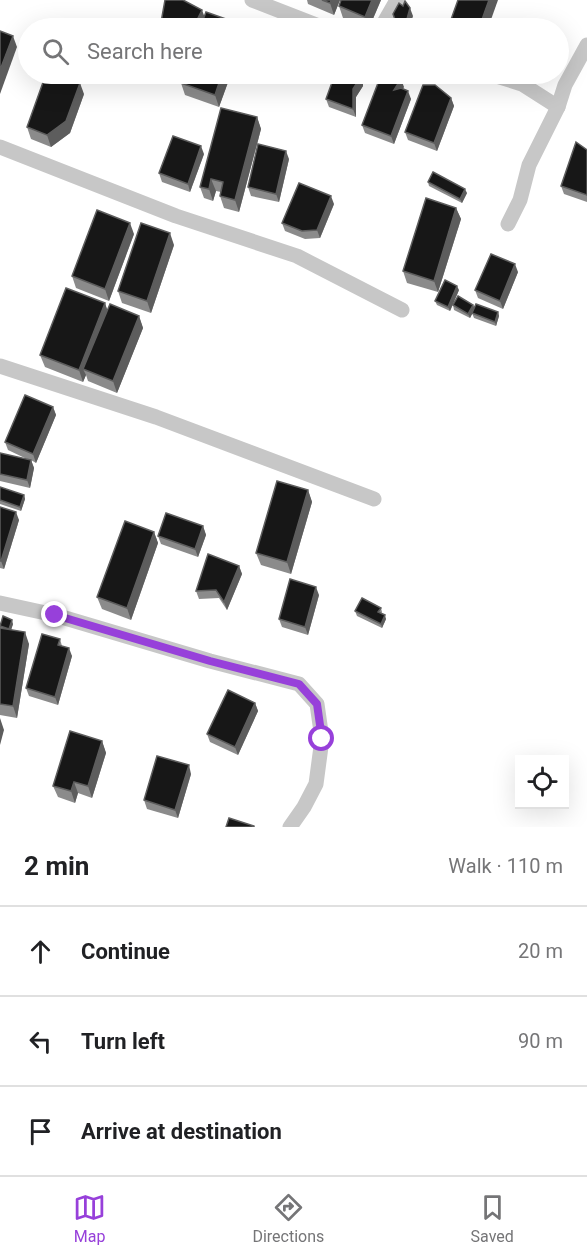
<!DOCTYPE html>
<meta charset="utf-8">
<style>
body{margin:0;font-family:Roboto,sans-serif;background:#f6f6f6;color:#202124}
.controls{position:absolute;right:18px;bottom:18px;display:grid;overflow:hidden;border-radius:0px;box-shadow:0 6px 24px #0002}
.controls button{width:54px;height:54px;display:grid;place-items:center;padding:0;border:0;border-bottom:2px solid #e0e0e0;background:#fff;color:#202124;font:30px sans-serif}
.stop{position:absolute;width:18px;height:18px;margin:-14px;border:4px solid #9740da;border-radius:50%;background:#fff}
.stop.end{background:#9740da;border-color:#fff;box-shadow:0 2px 6px #0008}
.list{margin:0;padding:0;list-style:none}
h2{display:flex;justify-content:space-between;align-items:center;height:78px;margin:0;padding:0 24px;font-size:26px}
h2 small{font-size:20px;font-weight:400;color:#757577}
.list li{display:grid;grid-template-columns:39px 1fr auto;gap:18px;align-items:center;box-sizing:border-box;height:90px;padding:0 24px;border-top:2px solid #e0e0e0}
.list b{display:block;font-size:22px;white-space:nowrap}
.list em{font-size:20px;font-style:normal;color:#757577}
.icon{flex:none;width:33px;height:33px;fill:none;stroke:currentColor;stroke-width:2;stroke-linecap:round;stroke-linejoin:round}
.map{position:relative;flex:none;width:587px;height:827px;overflow:hidden}
.search{position:absolute;background:#fff;box-shadow:0 6px 24px #0002;left:18px;right:18px;top:18px;height:66px;display:flex;align-items:center;gap:15px;box-sizing:border-box;padding:0 21px;border-radius:33px;color:#757577;font-size:22px}
.sheet{height:348px;background:#fff}
nav{display:flex;justify-content:space-around;align-items:center;box-sizing:border-box;height:84px;border-top:2px solid #e0e0e0;background:#fff;font-size:16px;color:#757577}
nav a{display:grid;justify-items:center;gap:3px}
nav .on{color:#9740da}
.map>svg:first-child{display:block}
.lines{fill:none;stroke-linecap:round;stroke-linejoin:round}
.minor{stroke:#c7c7c7;stroke-width:15}
.wall{fill:#8b8b8b}
.shaded-wall{fill:#5d5d5d}
.building{fill:#171717;stroke:#5d5d5d;stroke-width:1.5}
.route{stroke:#9740da;stroke-width:8}
</style>
<div class="map">
<svg width="587" height="827" viewBox="0 0 587 827">
<rect width="100%" height="100%" fill="#fff"/>
<g class="lines">
<g class="minor">
<path d="M 252,0 L 324,28"/>
<path d="M 381,28 L 397,0"/>
<path d="M 490,74 L 522,84 L 558,107"/>
<path d="M 0,147 L 176,216 L 297,256 L 402,310"/>
<path d="M 508,224 L 520,200 L 529,165 L 558,107 L 565,85 L 587,45"/>
<path d="M 0,366 L 156,417 L 374,499"/>
<path d="M 0,603 L 55,615 L 210,661 L 299,684 L 317,704 L 322,739 L 316,784 L 304,807 L 290,827"/>
</g>
</g>
<g class="wall">
<path d="M 307,0 L 340,0 L 334,15 L 308,4 Z"/>
<path d="M 381,0 L 369,28 L 343,18 L 339,6 Z"/>
<path d="M 184,74 L 231,74 L 219,107 L 185,95 L 181,83 Z"/>
<path d="M 363,81 L 363,86 L 356,97 L 356,117 L 329,107 L 326,99 Z"/>
<path d="M 404,87 L 403,89 L 411,99 L 394,144 L 365,133 L 362,125 Z"/>
<path d="M 84,94 L 70,133 L 51,147 L 31,139 L 27,127 Z"/>
<path d="M 451,98 L 454,106 L 437,151 L 408,140 L 405,132 Z"/>
<path d="M 257,117 L 261,129 L 239,212 L 224,208 L 220,196 L 221,192 L 216,191 L 213,201 L 204,198 L 200,187 Z"/>
<path d="M 587,150 L 587,202 L 564,194 L 561,186 Z"/>
<path d="M 204,154 L 190,192 L 162,182 L 159,173 Z"/>
<path d="M 289,159 L 279,202 L 251,196 L 248,187 Z"/>
<path d="M 428,182 L 467,193 L 462,203 L 429,186 Z"/>
<path d="M 334,204 L 320,238 L 305,239 L 285,231 L 282,223 Z"/>
<path d="M 456,208 L 461,219 L 438,292 L 407,283 L 403,271 Z"/>
<path d="M 134,234 L 109,301 L 76,288 L 72,276 Z"/>
<path d="M 174,245 L 151,313 L 122,303 L 118,291 Z"/>
<path d="M 518,272 L 503,309 L 478,298 L 475,290 Z"/>
<path d="M 459,290 L 450,311 L 437,305 L 435,301 Z"/>
<path d="M 105,303 L 107,310 L 139,316 L 143,328 L 117,393 L 88,381 L 86,375 L 83,382 L 45,367 L 40,355 Z"/>
<path d="M 453,305 L 473,305 L 474,308 L 498,312 L 499,316 L 496,326 L 474,318 L 472,313 L 470,318 L 454,310 Z"/>
<path d="M 53,407 L 56,415 L 36,463 L 31,460 L 34,468 L 30,488 L 0,481 L 0,453 L 29,460 L 8,450 L 5,442 Z"/>
<path d="M 0,487 L 24,495 L 25,499 L 21,511 L 0,504 Z"/>
<path d="M 308,490 L 312,502 L 291,574 L 261,565 L 256,553 Z"/>
<path d="M 0,507 L 19,520 L 4,569 L 0,568 Z"/>
<path d="M 203,526 L 206,535 L 198,557 L 161,544 L 158,536 Z"/>
<path d="M 154,532 L 158,543 L 131,620 L 102,609 L 97,597 Z"/>
<path d="M 239,566 L 242,574 L 227,610 L 219,598 L 199,599 L 196,591 Z"/>
<path d="M 319,595 L 308,635 L 282,627 L 279,619 Z"/>
<path d="M 381,608 L 382,612 L 381,614 L 386,619 L 382,628 L 357,616 L 355,611 Z"/>
<path d="M 13,624 L 11,630 L 29,644 L 17,718 L 0,715 L 0,626 Z"/>
<path d="M 60,639 L 62,646 L 72,656 L 58,705 L 29,696 L 26,688 Z"/>
<path d="M 255,703 L 258,711 L 238,755 L 210,742 L 207,734 Z"/>
<path d="M 102,741 L 106,753 L 92,798 L 78,793 L 75,803 L 58,797 L 53,786 Z"/>
<path d="M 191,774 L 178,818 L 147,809 L 144,800 Z"/>
</g>
<g class="shaded-wall">
<path d="M 331,0 L 340,0 L 334,15 L 330,3 Z"/>
<path d="M 372,0 L 381,0 L 369,28 L 365,17 Z"/>
<path d="M 489,0 L 498,0 L 488,28 L 479,28 Z"/>
<path d="M 410,8 L 413,16 L 410,27 L 407,19 Z"/>
<path d="M 202,10 L 205,18 L 200,28 L 193,28 Z"/>
<path d="M 13,36 L 17,47 L 0,94 L 0,70 Z"/>
<path d="M 222,74 L 231,74 L 219,107 L 215,95 Z"/>
<path d="M 360,74 L 369,74 L 363,81 L 363,86 L 356,97 L 356,117 L 353,109 L 353,89 Z"/>
<path d="M 401,79 L 404,87 L 397,98 L 394,90 Z"/>
<path d="M 80,83 L 84,94 L 70,133 L 51,147 L 47,135 Z"/>
<path d="M 408,91 L 411,99 L 394,144 L 391,136 Z"/>
<path d="M 451,98 L 454,106 L 437,151 L 434,143 Z"/>
<path d="M 257,117 L 261,129 L 239,212 L 235,200 Z"/>
<path d="M 201,146 L 204,154 L 190,192 L 188,184 Z"/>
<path d="M 286,151 L 289,159 L 279,202 L 276,194 Z"/>
<path d="M 211,179 L 216,191 L 213,201 L 209,189 Z"/>
<path d="M 465,189 L 467,193 L 462,203 L 460,199 Z"/>
<path d="M 331,196 L 334,204 L 320,238 L 317,230 Z"/>
<path d="M 456,208 L 461,219 L 438,292 L 434,281 Z"/>
<path d="M 130,223 L 134,234 L 109,301 L 105,289 Z"/>
<path d="M 170,233 L 174,245 L 151,313 L 147,301 Z"/>
<path d="M 515,264 L 518,272 L 503,309 L 500,301 Z"/>
<path d="M 457,286 L 459,290 L 450,311 L 448,307 Z"/>
<path d="M 105,303 L 109,315 L 83,369 L 86,375 L 83,382 L 79,370 Z"/>
<path d="M 473,305 L 475,309 L 470,318 L 468,314 Z"/>
<path d="M 498,312 L 499,316 L 496,326 L 495,322 Z"/>
<path d="M 139,316 L 143,328 L 117,393 L 113,381 Z"/>
<path d="M 53,407 L 56,415 L 36,463 L 33,454 Z"/>
<path d="M 31,460 L 34,468 L 30,488 L 27,480 Z"/>
<path d="M 308,490 L 312,502 L 291,574 L 287,562 Z"/>
<path d="M 24,495 L 25,499 L 21,511 L 20,507 Z"/>
<path d="M 16,512 L 19,520 L 4,569 L 1,561 Z"/>
<path d="M 203,526 L 206,535 L 198,557 L 195,549 Z"/>
<path d="M 154,532 L 158,543 L 131,620 L 127,608 Z"/>
<path d="M 239,566 L 242,574 L 227,610 L 224,602 Z"/>
<path d="M 316,587 L 319,595 L 308,635 L 305,627 Z"/>
<path d="M 385,615 L 386,619 L 382,628 L 381,624 Z"/>
<path d="M 12,620 L 13,624 L 10,633 L 9,629 Z"/>
<path d="M 25,632 L 29,644 L 17,718 L 13,706 Z"/>
<path d="M 69,648 L 72,656 L 58,705 L 55,697 Z"/>
<path d="M 255,703 L 258,711 L 238,755 L 235,747 Z"/>
<path d="M 0,718 L 4,730 L 0,745 Z"/>
<path d="M 102,741 L 106,753 L 92,798 L 88,786 Z"/>
<path d="M 189,765 L 191,774 L 178,818 L 175,810 Z"/>
<path d="M 74,782 L 78,793 L 75,803 L 71,791 Z"/>
</g>
<g class="building">
<path d="M 165,0 L 183,0 L 202,10 L 193,28 L 160,28 Z"/>
<path d="M 322,0 L 331,0 L 330,3 Z"/>
<path d="M 341,0 L 372,0 L 365,17 L 339,6 Z"/>
<path d="M 458,0 L 489,0 L 479,28 L 448,28 Z"/>
<path d="M 405,1 L 410,8 L 407,19 L 424,23 L 422,28 L 398,28 L 395,26 L 396,22 L 393,14 L 399,3 L 403,6 Z"/>
<path d="M 206,12 L 240,24 L 238,28 L 200,28 Z"/>
<path d="M 0,31 L 13,36 L 0,70 Z"/>
<path d="M 46,74 L 55,74 L 80,83 L 66,121 L 47,135 L 27,127 Z"/>
<path d="M 184,74 L 222,74 L 215,95 L 181,83 Z"/>
<path d="M 335,74 L 360,74 L 360,78 L 353,89 L 353,109 L 326,99 Z"/>
<path d="M 393,74 L 401,79 L 394,90 L 401,88 L 408,91 L 391,136 L 362,125 L 378,83 L 386,83 Z"/>
<path d="M 423,85 L 435,85 L 451,98 L 434,143 L 405,132 Z"/>
<path d="M 221,108 L 257,117 L 235,200 L 220,196 L 223,182 L 211,179 L 209,189 L 200,187 Z"/>
<path d="M 173,136 L 201,146 L 188,184 L 159,173 Z"/>
<path d="M 576,142 L 587,150 L 587,195 L 561,186 Z"/>
<path d="M 258,144 L 286,151 L 276,194 L 248,187 Z"/>
<path d="M 433,172 L 465,189 L 460,199 L 428,182 Z"/>
<path d="M 299,183 L 331,196 L 317,230 L 302,231 L 282,223 Z"/>
<path d="M 426,198 L 456,208 L 434,281 L 403,271 Z"/>
<path d="M 97,210 L 130,223 L 105,289 L 72,276 Z"/>
<path d="M 141,223 L 170,233 L 147,301 L 118,291 Z"/>
<path d="M 491,254 L 515,264 L 500,301 L 475,290 Z"/>
<path d="M 445,280 L 457,286 L 448,307 L 435,301 Z"/>
<path d="M 66,288 L 105,303 L 79,370 L 40,355 Z"/>
<path d="M 458,296 L 473,305 L 468,314 L 453,305 Z"/>
<path d="M 110,304 L 139,316 L 113,381 L 83,369 Z"/>
<path d="M 476,304 L 498,312 L 495,322 L 472,313 Z"/>
<path d="M 25,395 L 53,407 L 33,454 L 5,442 Z"/>
<path d="M 0,453 L 31,460 L 27,480 L 0,474 Z"/>
<path d="M 277,481 L 308,490 L 287,562 L 256,553 Z"/>
<path d="M 0,487 L 24,495 L 20,507 L 0,500 Z"/>
<path d="M 0,507 L 16,512 L 1,561 L 0,561 Z"/>
<path d="M 166,513 L 203,526 L 195,549 L 158,536 Z"/>
<path d="M 125,521 L 154,532 L 127,608 L 97,597 Z"/>
<path d="M 208,554 L 239,566 L 224,602 L 216,590 L 196,591 Z"/>
<path d="M 290,579 L 316,587 L 305,627 L 279,619 Z"/>
<path d="M 362,598 L 381,608 L 378,612 L 385,615 L 381,624 L 355,611 Z"/>
<path d="M 3,616 L 12,620 L 9,629 L 0,626 Z"/>
<path d="M 0,628 L 25,632 L 13,706 L 0,704 Z"/>
<path d="M 42,634 L 60,639 L 58,645 L 69,648 L 55,697 L 26,688 Z"/>
<path d="M 228,690 L 255,703 L 235,747 L 207,734 Z"/>
<path d="M 70,731 L 102,741 L 88,786 L 74,782 L 71,791 L 53,786 Z"/>
<path d="M 157,756 L 189,765 L 175,810 L 144,800 Z"/>
<path d="M 229,818 L 254,826 L 254,827 L 226,827 Z"/>
</g>
<g class="lines">
<path class="route" d="M 55,615 L 210,661 L 299,684 L 317,704 L 322,739"/>
</g>
</svg>
<div class="controls">
<button><svg class="icon" aria-label="locate" viewBox="0 0 24 24"><circle cx="12" cy="12" r="6"/><path d="M12 2v4M12 18v4M2 12h4M18 12h4"/></svg></button>
</div>
<div class="stop" style="left:322px;top:739px"></div>
<div class="stop end" style="left:55px;top:615px"></div>
<div class="search"><svg class="icon" aria-label="search" viewBox="0 0 24 24"><circle cx="10" cy="10" r="6"/><path d="M15 15l6 6"/></svg>Search here</div>
</div>
<section class="sheet">
<h2>2 min<small>Walk · 110 m</small></h2>
<ul class="list">
<li><svg class="icon" aria-label="ahead" viewBox="0 0 24 24"><path d="M12 20V5M6 11l6-6 6 6"/></svg><div><b>Continue</b></div><em>20 m</em></li>
<li><svg class="icon" aria-label="left" viewBox="0 0 24 24"><path d="M17 20v-9H6M10 6l-5 5 5 5"/></svg><div><b>Turn left</b></div><em>90 m</em></li>
<li><svg class="icon" aria-label="arrive" viewBox="0 0 24 24"><path d="M6 21V4h12l-3 4 3 4H6"/></svg><div><b>Arrive at destination</b></div></li>
</ul>
</section>
<nav>
<a class="on"><svg class="icon" aria-label="map" viewBox="0 0 24 24"><path d="M3 6l6-2 6 2 6-2v14l-6 2-6-2-6 2zM9 4v14M15 6v14"/></svg>Map</a>
<a><svg class="icon" aria-label="directions" viewBox="0 0 24 24"><path d="M12 3l9 9-9 9-9-9zM9 14v-3h6M13 9l2 2-2 2"/></svg>Directions</a>
<a><svg class="icon" aria-label="saved" viewBox="0 0 24 24"><path d="M7 4h10v16l-5-4-5 4z"/></svg>Saved</a>
</nav>
